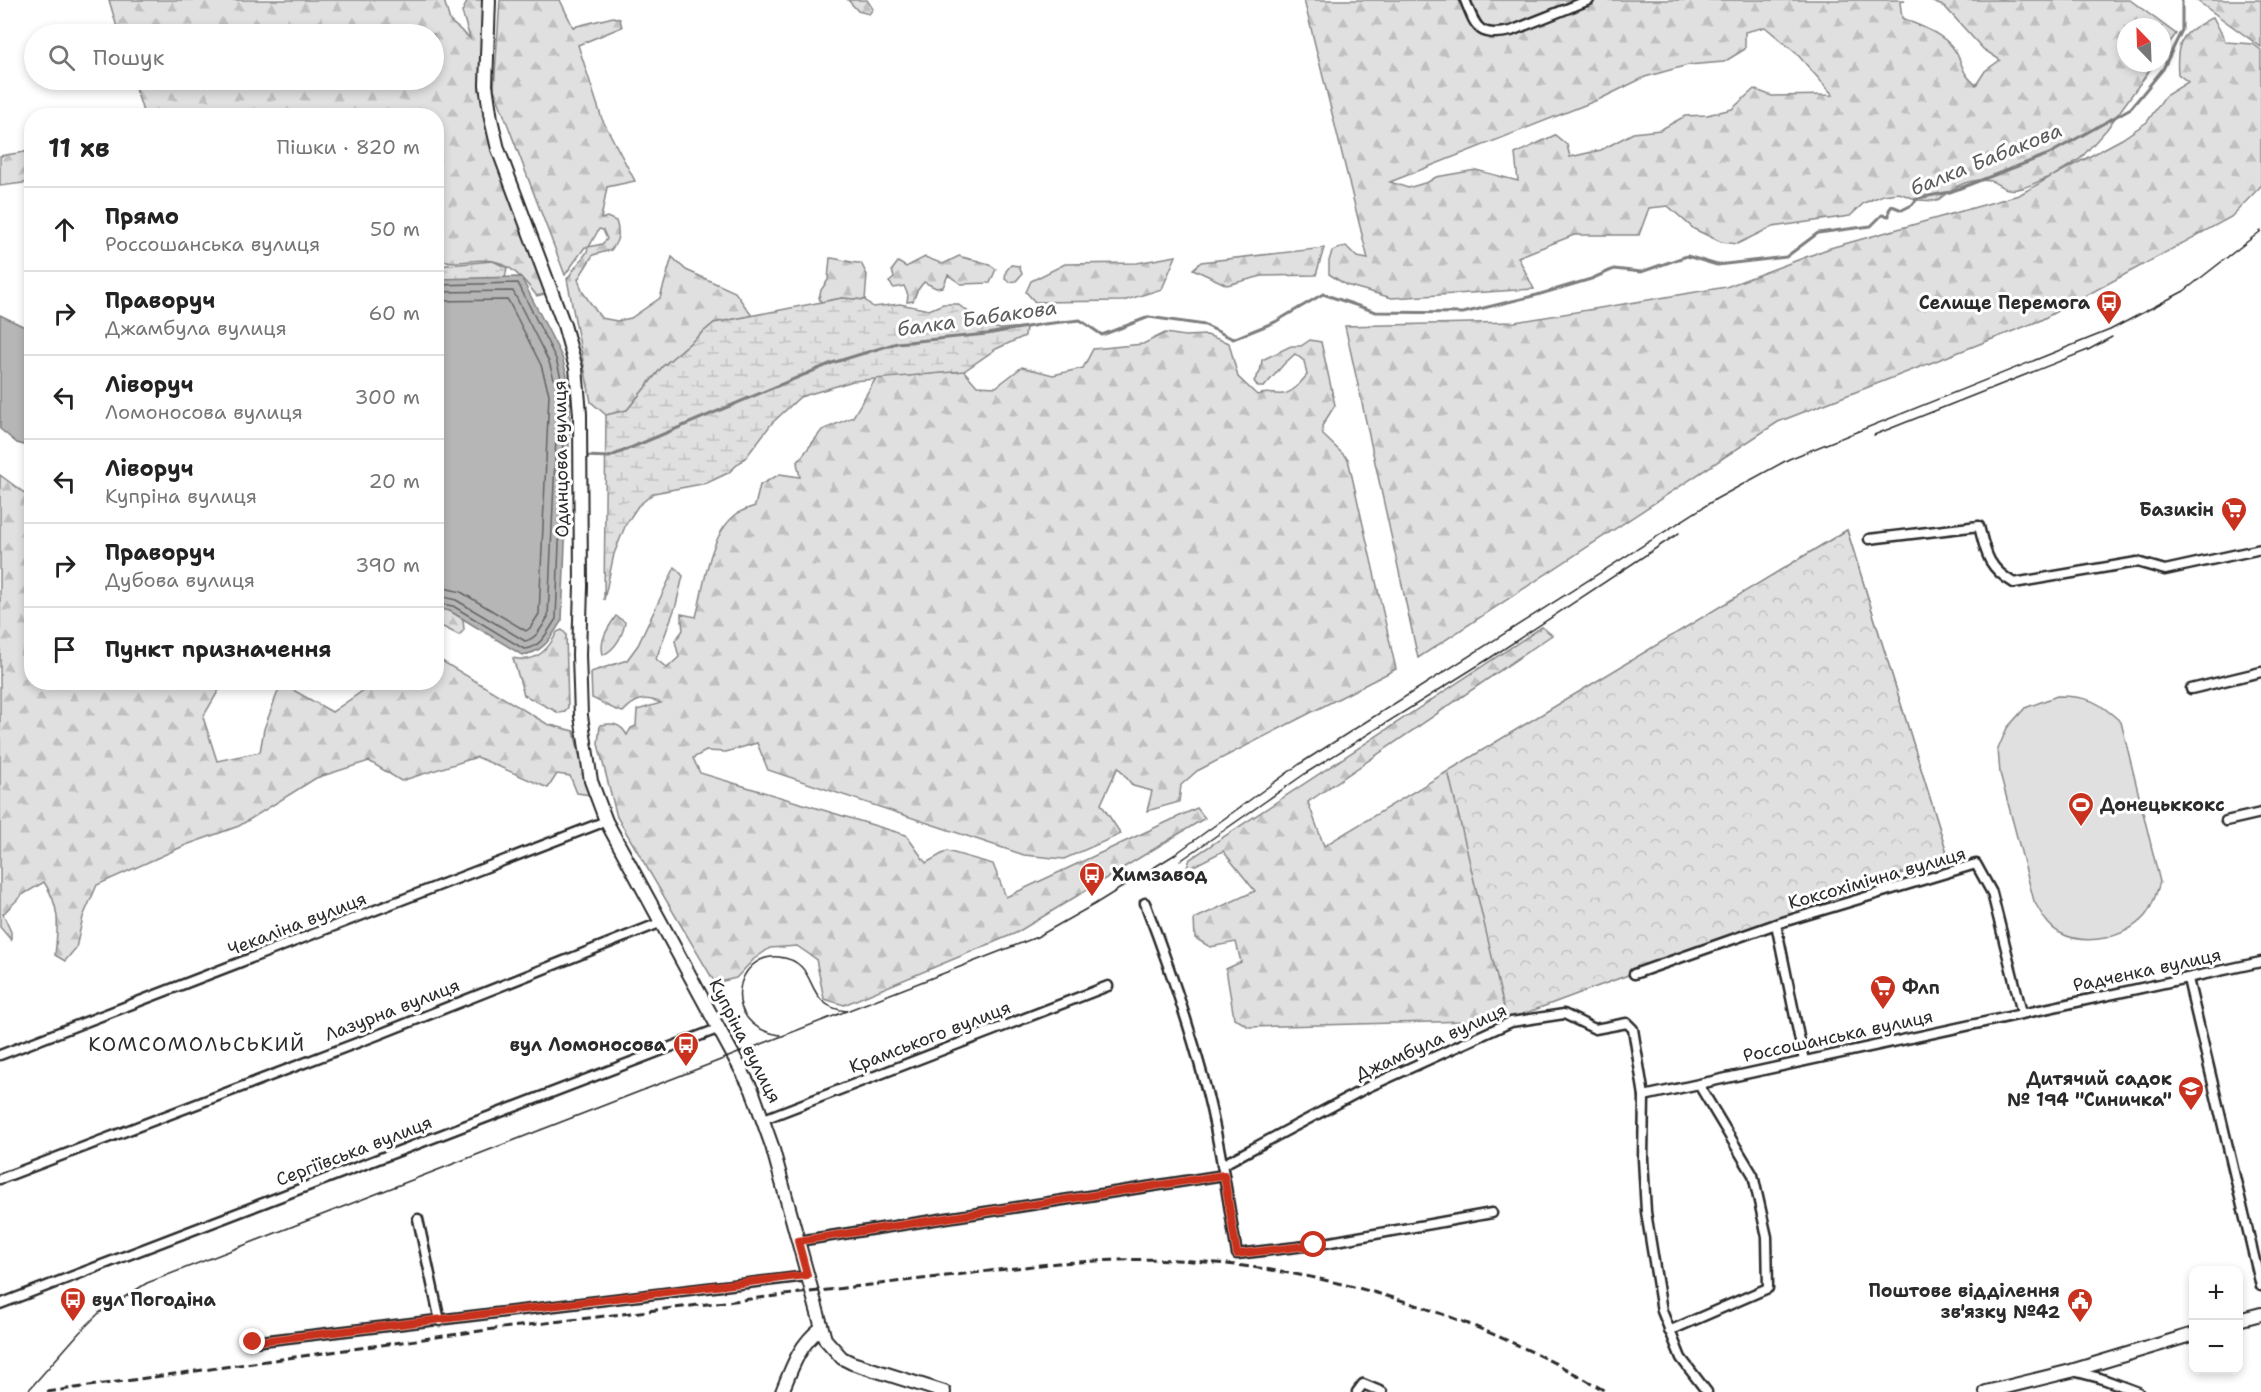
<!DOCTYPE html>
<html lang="uk">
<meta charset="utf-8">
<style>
body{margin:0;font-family:"Shantell Sans",sans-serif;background:#f2f2f2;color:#222}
.controls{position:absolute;right:18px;bottom:18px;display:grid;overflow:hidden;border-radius:12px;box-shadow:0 3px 9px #0003}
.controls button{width:54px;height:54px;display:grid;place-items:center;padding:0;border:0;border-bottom:2px solid #e0e0e0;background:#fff;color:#222;font:30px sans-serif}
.compass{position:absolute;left:2117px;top:18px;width:54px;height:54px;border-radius:50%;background:#fff;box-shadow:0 3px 9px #0003;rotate:337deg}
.stop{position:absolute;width:18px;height:18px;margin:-14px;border:4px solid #c8321e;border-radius:50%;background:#fff}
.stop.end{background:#c8321e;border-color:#fff;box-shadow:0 2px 6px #0008}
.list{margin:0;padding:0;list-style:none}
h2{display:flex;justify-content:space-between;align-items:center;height:78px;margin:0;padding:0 24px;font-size:26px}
h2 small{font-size:20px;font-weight:400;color:#767676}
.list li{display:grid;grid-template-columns:39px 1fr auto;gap:18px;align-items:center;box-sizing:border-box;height:84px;padding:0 24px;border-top:2px solid #e0e0e0}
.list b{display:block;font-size:22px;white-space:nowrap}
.list p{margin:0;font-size:20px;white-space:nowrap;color:#767676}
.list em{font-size:20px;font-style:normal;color:#767676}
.icon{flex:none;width:33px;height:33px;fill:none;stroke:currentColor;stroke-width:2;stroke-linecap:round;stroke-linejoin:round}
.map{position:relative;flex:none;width:2261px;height:1392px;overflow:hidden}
.search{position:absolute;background:#fff;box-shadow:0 3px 9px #0003;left:24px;top:24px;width:420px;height:66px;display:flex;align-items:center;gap:15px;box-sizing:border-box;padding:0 21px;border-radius:33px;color:#767676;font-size:22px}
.panel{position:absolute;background:#fff;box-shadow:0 3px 9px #0003;left:24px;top:108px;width:420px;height:582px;border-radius:24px}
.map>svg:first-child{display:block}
.forest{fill:url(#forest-firs);stroke:#868686;stroke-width:1.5;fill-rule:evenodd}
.wetland{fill:url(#wetland-marsh);stroke:#868686;stroke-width:1.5}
.park{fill:url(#park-crowns);stroke:#868686;stroke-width:1.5}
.pitch{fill:#e0e0e0;stroke:#868686;stroke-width:1.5}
.water{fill:#b6b6b6;stroke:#7e7e7e;stroke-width:1.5}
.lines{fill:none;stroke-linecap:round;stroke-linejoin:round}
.shore{stroke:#636363;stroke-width:1.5}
.stream{stroke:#7e7e7e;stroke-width:3}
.street-casing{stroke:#2b2b2b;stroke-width:13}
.secondary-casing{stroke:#2b2b2b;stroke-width:16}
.street{stroke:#fff;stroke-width:8}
.secondary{stroke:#fff;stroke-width:12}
.tram{stroke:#2b2b2b;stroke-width:1.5}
.rail{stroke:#2b2b2b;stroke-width:3;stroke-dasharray:9 4.5;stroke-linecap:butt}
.route{stroke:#c8321e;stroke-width:8}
.labels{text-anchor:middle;stroke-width:6;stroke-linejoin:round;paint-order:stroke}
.poi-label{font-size:18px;font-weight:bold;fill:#2b2b2b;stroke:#fff;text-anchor:end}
.street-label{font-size:18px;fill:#2b2b2b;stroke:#fff}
.water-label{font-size:20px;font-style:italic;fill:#5c5c5c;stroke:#fff}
.neighbourhood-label{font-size:20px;letter-spacing:1.5px;fill:#2b2b2b;stroke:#fff}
</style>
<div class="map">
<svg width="2261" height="1392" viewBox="0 0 2261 1392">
<defs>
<pattern id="forest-firs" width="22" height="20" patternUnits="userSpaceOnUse" patternTransform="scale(1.5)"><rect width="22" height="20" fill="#e0e0e0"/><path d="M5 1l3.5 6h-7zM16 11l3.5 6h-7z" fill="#c0c0c0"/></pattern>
<pattern id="wetland-marsh" width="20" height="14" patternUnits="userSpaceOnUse" patternTransform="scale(1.5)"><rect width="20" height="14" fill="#e0e0e0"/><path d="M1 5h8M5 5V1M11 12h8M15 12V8" fill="none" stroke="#c0c0c0"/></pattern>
<pattern id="park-crowns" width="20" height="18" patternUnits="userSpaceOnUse" patternTransform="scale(1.5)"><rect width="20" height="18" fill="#e0e0e0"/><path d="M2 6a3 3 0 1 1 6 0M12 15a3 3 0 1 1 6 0" fill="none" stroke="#c0c0c0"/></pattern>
</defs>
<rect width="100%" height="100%" fill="#fff"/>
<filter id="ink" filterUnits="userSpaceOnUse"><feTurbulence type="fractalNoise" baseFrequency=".0167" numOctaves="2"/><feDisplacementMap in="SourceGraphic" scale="12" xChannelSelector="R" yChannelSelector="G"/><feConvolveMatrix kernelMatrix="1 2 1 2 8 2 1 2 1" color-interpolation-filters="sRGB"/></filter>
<g filter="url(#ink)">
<g class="forest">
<path d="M 109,0 L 444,0 L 450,21 L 470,38 L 462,12 L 468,0 L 483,0 L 479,90 L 527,242 L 548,293 L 537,296 C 526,282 511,264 493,261 C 474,257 454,268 437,257 L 436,116 L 144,115 L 133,80 L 434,80 L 434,34 L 119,34 Z"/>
<path d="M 500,0 L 560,0 L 573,27 L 613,17 L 620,19 L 622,27 L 578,45 L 602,119 L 635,181 L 607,187 L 601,219 L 607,217 L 616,221 C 620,233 619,240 611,250 L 593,255 L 578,279 L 582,291 L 601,318 L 617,321 L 631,318 L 660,298 L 672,257 L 686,270 L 735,292 L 752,316 L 714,323 L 663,366 L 627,410 L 606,415 L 591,402 L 567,279 L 587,252 L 588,247 L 585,247 L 565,275 L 494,89 ZM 599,229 L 603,230 L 607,239 L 602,244 L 589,247 Z"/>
<path d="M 848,0 L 867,0 L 873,9 L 869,14 L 858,11 Z"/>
<path d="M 1304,0 L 1905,0 L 1900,2 L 1902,18 C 1921,27 1947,34 1957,54 C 1965,70 1961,72 1976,85 L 1985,71 L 2000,60 L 1983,49 L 1945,7 L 1928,0 L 2130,0 L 2176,34 L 2162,53 L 2162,27 L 2126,27 L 2126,63 L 2155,63 L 2107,129 L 2080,159 L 2053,176 L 2122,139 L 2147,122 L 2165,96 L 2188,82 L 2178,74 C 2175,38 2183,34 2213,17 L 2226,42 L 2253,44 L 2261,50 L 2261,186 L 2231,217 L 2039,321 L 1778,422 L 1418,658 L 1345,326 L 1515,322 L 1726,287 L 1830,248 L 2019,195 L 2052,176 C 2039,180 2022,192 2008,189 C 2002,188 1997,183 1991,181 C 1969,177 1953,187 1937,201 L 1918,200 L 1899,193 L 1883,195 L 1864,203 L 1850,216 L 1772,227 L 1737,244 L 1721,242 L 1694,229 L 1668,206 L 1649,208 L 1639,235 L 1574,235 L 1518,257 L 1534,289 L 1392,298 L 1346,285 L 1329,274 L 1329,261 L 1332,251 L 1346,246 L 1357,257 L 1368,259 ZM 1765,27 L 1797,54 L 1833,95 L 1772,96 L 1754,89 L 1732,109 L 1707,115 L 1685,116 L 1660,130 L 1633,133 L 1601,150 L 1570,157 L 1567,145 L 1555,135 L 1515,154 L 1518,181 L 1476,170 L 1436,177 L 1428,182 L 1408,188 L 1390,182 L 1600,99 L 1645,77 L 1688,65 L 1724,62 L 1745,49 L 1745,32 Z"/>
<path d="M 2196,0 L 2261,0 L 2261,47 Z"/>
<path d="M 31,151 L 31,182 L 0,186 L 0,156 Z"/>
<path d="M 1324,248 L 1316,275 L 1262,276 L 1227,285 L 1193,269 L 1201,262 Z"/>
<path d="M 959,256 C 972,261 985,260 996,269 L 990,283 L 961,284 L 948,275 L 943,287 L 936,288 L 924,282 L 917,291 L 913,301 L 907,302 L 908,295 L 904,286 L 894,288 L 889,282 L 894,278 L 892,270 L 898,262 L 906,267 L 925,257 L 943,264 Z"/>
<path d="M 1176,256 L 1162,289 L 1123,301 L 1035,302 L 1026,292 L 1031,281 L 1065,264 L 1137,263 Z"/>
<path d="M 830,258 C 841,259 850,263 861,263 L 867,275 L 865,300 L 842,298 L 821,302 L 819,298 L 821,290 L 828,280 Z"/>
<path d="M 1011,265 L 1019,266 L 1022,274 L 1016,281 L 1009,282 L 1005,279 L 1006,271 Z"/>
<path d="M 1165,333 L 1185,336 L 1207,335 L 1229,343 L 1238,377 L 1257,395 C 1268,391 1273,395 1283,394 C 1293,393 1301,382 1307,375 L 1304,361 L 1295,354 L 1284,364 L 1264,387 L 1258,387 L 1254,381 L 1260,372 L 1262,360 L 1291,346 L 1301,346 L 1310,340 L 1321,342 L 1335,405 L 1322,426 L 1323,435 L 1348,459 L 1396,669 L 1197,771 L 1181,785 L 1179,802 L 1147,811 L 1152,791 L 1133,786 L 1118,767 L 1101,804 L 1121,834 L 1064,859 L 1024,855 L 768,770 L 757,743 L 726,752 L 706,751 L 693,758 L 700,773 L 906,835 L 926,863 L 947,851 L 993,864 L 1006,897 L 1197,808 L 1205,818 L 1016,933 L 844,1005 L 824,999 L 816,959 L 797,946 L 770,948 L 754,959 L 736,978 L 715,983 L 617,817 L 598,744 L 600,725 C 613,723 620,723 627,735 L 631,728 L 636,726 L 637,710 L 661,703 C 644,696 635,699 623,712 C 611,709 604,703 592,698 L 591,672 L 627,660 L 638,645 L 675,567 L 683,576 L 676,605 L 656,659 L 667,668 L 679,657 L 675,641 L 683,630 L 681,614 L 696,617 C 705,585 708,534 738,513 C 743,510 749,508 755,506 L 760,485 L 780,474 L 800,477 L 797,463 L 822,430 L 853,417 L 876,378 L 964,371 L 977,386 L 996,387 L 1022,367 L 1053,375 L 1083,368 L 1093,349 L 1143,344 Z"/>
<path d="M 0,475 L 31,498 L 32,682 L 223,683 L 203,717 L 217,761 L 260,752 L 264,729 L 281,683 L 332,712 L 374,683 L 436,682 L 437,658 L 547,724 L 574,731 L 581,763 L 591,795 L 577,793 L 570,776 L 557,774 L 548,788 L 477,757 L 401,781 L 369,761 L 316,778 L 239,826 L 186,845 L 97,885 L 83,917 L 76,948 L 65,961 L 55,955 C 58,926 61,908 44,882 L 22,895 L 3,914 L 11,932 L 11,940 L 0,927 Z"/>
<path d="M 1847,530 L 1948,856 L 1507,1020 L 1249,1027 L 1234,1018 L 1226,969 L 1241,962 L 1236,942 L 1210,947 L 1195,938 L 1194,919 L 1255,891 L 1223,851 L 1186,870 L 1190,859 L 1542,627 L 1552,635 L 1308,802 L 1324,846 Z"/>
<path d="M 437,608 L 450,611 L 463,619 L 464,630 L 459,635 L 437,624 Z"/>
<path d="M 616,616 L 625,622 C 623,635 616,649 603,655 C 599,640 608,628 616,616 Z"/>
<path d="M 562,630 L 566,634 L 568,707 L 565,712 L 559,713 L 524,695 L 513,658 C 535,664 548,651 557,632 Z"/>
</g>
<g class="wetland">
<path d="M 493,261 L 507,268 L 505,278 L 437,290 L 437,266 Z"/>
<path d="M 842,298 L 865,300 L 873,307 L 900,304 L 929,310 L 943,304 L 957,304 L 989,326 L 1000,329 L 1026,327 L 1025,336 L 996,349 L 964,371 L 853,381 L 800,397 L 772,423 L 747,456 L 728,473 L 707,483 L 654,493 L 638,506 L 626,524 L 614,554 L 604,600 L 606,415 L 627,410 L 663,366 L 714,323 Z"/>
</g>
<path class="park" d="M 1847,530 L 1948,856 L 1507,1020 L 1448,771 Z"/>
<path class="pitch" d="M 2057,696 C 2088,696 2098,701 2121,722 L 2160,882 C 2156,894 2153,906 2145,916 C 2125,938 2087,947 2060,933 C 2047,926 2041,913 2034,901 L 2000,773 L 1998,749 L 2007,728 L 2025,708 Z"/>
<g class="water">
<path d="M 521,277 L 562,357 L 571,391 L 562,620 C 551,637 544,653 522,655 L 450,611 L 436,608 L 437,279 Z"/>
<path d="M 0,315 L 31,330 L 31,447 L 17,443 L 0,429 Z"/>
</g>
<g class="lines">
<g class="shore">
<path d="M 436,285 L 518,283 L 556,359 L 565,393 L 556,619 C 547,632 541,648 524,649 L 453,606 L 436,603"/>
<path d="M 436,292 L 513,291 L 549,362 L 558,393 L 548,617 C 542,626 537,639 525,641 L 456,600 L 436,595"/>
<path d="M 436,301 L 508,300 L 541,365 L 549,394 L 539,614 L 530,628 L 526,631 L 461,592 L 436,586"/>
</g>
<path class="stream" d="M 584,456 L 609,457 L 832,363 L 897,343 L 987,334 L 1044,324 L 1080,320 L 1102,335 L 1149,317 L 1205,325 L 1233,339 L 1275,322 L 1323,294 L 1376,312 L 1463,313 L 1537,295 L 1591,279 L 1614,269 L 1641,272 L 1687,256 L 1717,265 L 1786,257 L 1818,233 L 1871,226 L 1882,215 L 1889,216 L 1889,210 L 1892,206 L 1902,210 L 1912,205 L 1918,198 L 1950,192 L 2049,154 L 2131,108 L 2163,69 L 2182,30 L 2182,0"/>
<defs>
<g id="street">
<path d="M 1465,0 C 1476,27 1478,38 1511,31 L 1589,0"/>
<path d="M 1869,539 L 1979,526 C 1986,554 1988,568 2014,583 L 2137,562 L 2165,570 L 2261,549"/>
<path d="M 2191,689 L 2261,672"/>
<path d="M 2226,821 L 2261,813"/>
<path d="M 1145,903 C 1167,960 1187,1018 1203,1077 C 1219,1135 1227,1195 1237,1254 L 1314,1245 L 1492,1213"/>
<path d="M 1776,924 L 1804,1061"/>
<path d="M 1634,974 L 1776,924 L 1976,864 L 1992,893 L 2022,1013"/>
<path d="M 2188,979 L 2261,1286"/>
<path d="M 0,1055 L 606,821"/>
<path d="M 1644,1096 L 2261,962"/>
<path d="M 764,1119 L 1108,986"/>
<path d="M 1222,1165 L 1368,1087 L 1511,1022 L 1564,1014 L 1595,1029 L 1627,1023 L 1633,1029 L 1644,1096 L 1643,1159 L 1646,1212 L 1662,1311 L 1681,1358 L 1707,1392"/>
<path d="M 0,1179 L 375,1036 L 662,922"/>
<path d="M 418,1219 L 440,1321"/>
<path d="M 798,1241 L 1224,1175"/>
<path d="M 0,1304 L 720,1028"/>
<path d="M 1669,1331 L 1768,1288 L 1767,1237 L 1753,1175 L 1699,1085"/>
<path d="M 253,1342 L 807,1276"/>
<path d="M 2073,1371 L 2100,1378 L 2138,1392"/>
<path d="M 1357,1392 L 1363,1384 L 1382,1392"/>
</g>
<g id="secondary">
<path d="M 489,0 L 486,85 L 491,119 L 498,149 L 564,325 L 576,368 L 580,414 L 581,586 L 579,655 L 581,716 L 591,781 L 606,821 L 752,1090 L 772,1146 L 825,1339 L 842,1358 L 852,1363 L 944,1392"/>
<path d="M 2238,1320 L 2261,1314"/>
<path d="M 782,1392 C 792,1367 799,1345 821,1328"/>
<path d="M 1986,1392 L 2071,1371 L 2194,1334"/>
</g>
</defs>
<use href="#street" class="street-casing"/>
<use href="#secondary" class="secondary-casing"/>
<use href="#street" class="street"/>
<use href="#secondary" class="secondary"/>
<g class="tram">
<path d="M 1874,435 L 2088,350 L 2112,337"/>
<path d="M 1180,861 L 1306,773 L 1490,658 L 1679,533"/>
<path d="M 780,1035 C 718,1026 735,952 779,957 C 822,962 800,1005 846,1011"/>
<path d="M 27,1392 L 79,1333 L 99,1313 L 147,1283 L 1037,937 L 1095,904 L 1174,855 L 1301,763 L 1716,499 L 1789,459 L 2110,330 L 2184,291 L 2261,231"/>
</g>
<path class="rail" d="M 47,1392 L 494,1329 L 1058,1263 C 1097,1261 1137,1258 1176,1260 C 1329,1268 1475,1314 1607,1392"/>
</g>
</g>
<g class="lines" filter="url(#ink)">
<path class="route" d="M 253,1342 L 807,1275 L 798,1241 L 1224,1175 L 1237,1254 L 1314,1245"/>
</g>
<defs>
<symbol id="bus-pin" viewBox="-11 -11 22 30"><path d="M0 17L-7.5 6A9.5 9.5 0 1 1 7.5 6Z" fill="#c8321e" stroke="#fff"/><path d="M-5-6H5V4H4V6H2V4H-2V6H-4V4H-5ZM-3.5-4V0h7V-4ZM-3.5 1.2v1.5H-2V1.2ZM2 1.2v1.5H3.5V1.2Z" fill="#fff"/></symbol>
<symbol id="supermarket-pin" viewBox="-11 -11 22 30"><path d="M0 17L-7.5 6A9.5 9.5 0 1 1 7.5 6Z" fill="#c8321e" stroke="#fff"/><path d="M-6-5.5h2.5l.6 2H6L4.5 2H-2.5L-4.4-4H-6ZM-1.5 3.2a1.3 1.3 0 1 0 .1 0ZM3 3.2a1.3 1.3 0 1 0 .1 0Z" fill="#fff"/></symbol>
<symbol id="stadium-pin" viewBox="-11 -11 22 30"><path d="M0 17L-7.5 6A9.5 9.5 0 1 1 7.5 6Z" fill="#c8321e" stroke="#fff"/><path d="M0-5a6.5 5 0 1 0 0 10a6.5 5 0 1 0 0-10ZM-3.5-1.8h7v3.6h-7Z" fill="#fff"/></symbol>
<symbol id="school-pin" viewBox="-11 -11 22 30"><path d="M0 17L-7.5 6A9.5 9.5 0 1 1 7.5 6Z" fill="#c8321e" stroke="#fff"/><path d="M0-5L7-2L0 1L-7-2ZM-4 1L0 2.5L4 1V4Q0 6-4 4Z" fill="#fff"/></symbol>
<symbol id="civic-pin" viewBox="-11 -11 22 30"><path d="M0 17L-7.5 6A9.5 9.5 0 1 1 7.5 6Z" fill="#c8321e" stroke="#fff"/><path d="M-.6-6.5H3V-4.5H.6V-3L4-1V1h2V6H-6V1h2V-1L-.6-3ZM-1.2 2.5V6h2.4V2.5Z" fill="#fff"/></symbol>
</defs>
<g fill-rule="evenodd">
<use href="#bus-pin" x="2094" y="288" width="30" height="40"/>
<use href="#supermarket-pin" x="2219" y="495" width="30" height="40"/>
<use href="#stadium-pin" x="2066" y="790" width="30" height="40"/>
<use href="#bus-pin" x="1077" y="860" width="30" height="40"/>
<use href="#supermarket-pin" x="1868" y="973" width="30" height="40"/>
<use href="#bus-pin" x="671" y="1030" width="30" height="40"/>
<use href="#school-pin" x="2176" y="1074" width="30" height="40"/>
<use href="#bus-pin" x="58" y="1285" width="30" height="40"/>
<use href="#civic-pin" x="2065" y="1286" width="30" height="40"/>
</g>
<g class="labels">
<g class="poi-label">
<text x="2090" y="309">Селище Перемога</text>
<text x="2214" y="516">Базикін</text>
<text x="2100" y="811" text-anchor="start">Донецьккокс</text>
<text x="1112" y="881" text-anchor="start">Химзавод</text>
<text x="1902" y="994" text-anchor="start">Флп</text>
<text x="666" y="1051">вул Ломоносова</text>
<text x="2172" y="1085">Дитячий садок<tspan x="2172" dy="21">№ 194 "Синичка"</tspan></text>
<text x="2060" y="1297">Поштове відділення<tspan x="2060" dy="21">зв'язку №42</tspan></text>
<text x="92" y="1306" text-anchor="start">вул Погодіна</text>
</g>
<g class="street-label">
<text transform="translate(561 459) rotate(-91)" y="6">Одинцова вулиця</text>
<text transform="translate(1877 878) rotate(-16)" y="6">Коксохімічна вулиця</text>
<text transform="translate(297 924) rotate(-21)" y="6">Чекаліна вулиця</text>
<text transform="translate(2147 970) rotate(-12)" y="6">Радченка вулиця</text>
<text transform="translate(392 1010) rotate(-21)" y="6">Лазурна вулиця</text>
<text transform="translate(1838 1036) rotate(-12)" y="6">Россошанська вулиця</text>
<text transform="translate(930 1037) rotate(-21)" y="6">Крамського вулиця</text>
<text transform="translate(745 1041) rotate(63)" y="6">Купріна вулиця</text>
<text transform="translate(1431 1042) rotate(-24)" y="6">Джамбула вулиця</text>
<text transform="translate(354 1151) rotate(-21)" y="6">Сергіївська вулиця</text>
</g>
<g class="water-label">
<text transform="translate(1986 159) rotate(-22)" y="7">балка Бабакова</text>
<text transform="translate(977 318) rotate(-8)" y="7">балка Бабакова</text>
</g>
<g class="neighbourhood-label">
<text x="197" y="1051">КОМСОМОЛЬСЬКИЙ</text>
</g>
</g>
</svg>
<div class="controls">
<button>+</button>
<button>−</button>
</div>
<svg class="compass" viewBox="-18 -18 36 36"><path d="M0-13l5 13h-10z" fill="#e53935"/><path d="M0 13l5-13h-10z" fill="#767676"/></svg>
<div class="stop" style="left:1314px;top:1245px"></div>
<div class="stop end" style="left:253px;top:1342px"></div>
<div class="search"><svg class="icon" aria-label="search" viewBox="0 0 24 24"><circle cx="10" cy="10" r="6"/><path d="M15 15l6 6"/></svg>Пошук</div>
<section class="panel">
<h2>11 хв<small>Пішки · 820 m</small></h2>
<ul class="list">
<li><svg class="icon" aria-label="ahead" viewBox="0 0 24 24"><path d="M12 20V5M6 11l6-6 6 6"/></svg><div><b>Прямо</b><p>Россошанська вулиця</p></div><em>50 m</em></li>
<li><svg class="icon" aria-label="right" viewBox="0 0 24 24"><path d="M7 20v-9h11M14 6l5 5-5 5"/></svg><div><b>Праворуч</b><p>Джамбула вулиця</p></div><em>60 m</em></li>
<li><svg class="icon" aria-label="left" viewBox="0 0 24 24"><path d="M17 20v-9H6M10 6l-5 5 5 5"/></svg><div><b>Ліворуч</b><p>Ломоносова вулиця</p></div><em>300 m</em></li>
<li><svg class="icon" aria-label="left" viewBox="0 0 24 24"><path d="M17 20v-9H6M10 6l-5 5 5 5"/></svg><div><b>Ліворуч</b><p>Купріна вулиця</p></div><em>20 m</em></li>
<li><svg class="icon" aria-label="right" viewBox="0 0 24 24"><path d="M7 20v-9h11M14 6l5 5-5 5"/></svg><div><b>Праворуч</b><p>Дубова вулиця</p></div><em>390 m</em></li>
<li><svg class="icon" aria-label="arrive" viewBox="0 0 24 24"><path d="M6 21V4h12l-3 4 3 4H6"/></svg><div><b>Пункт призначення</b></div></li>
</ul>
</section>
</div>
